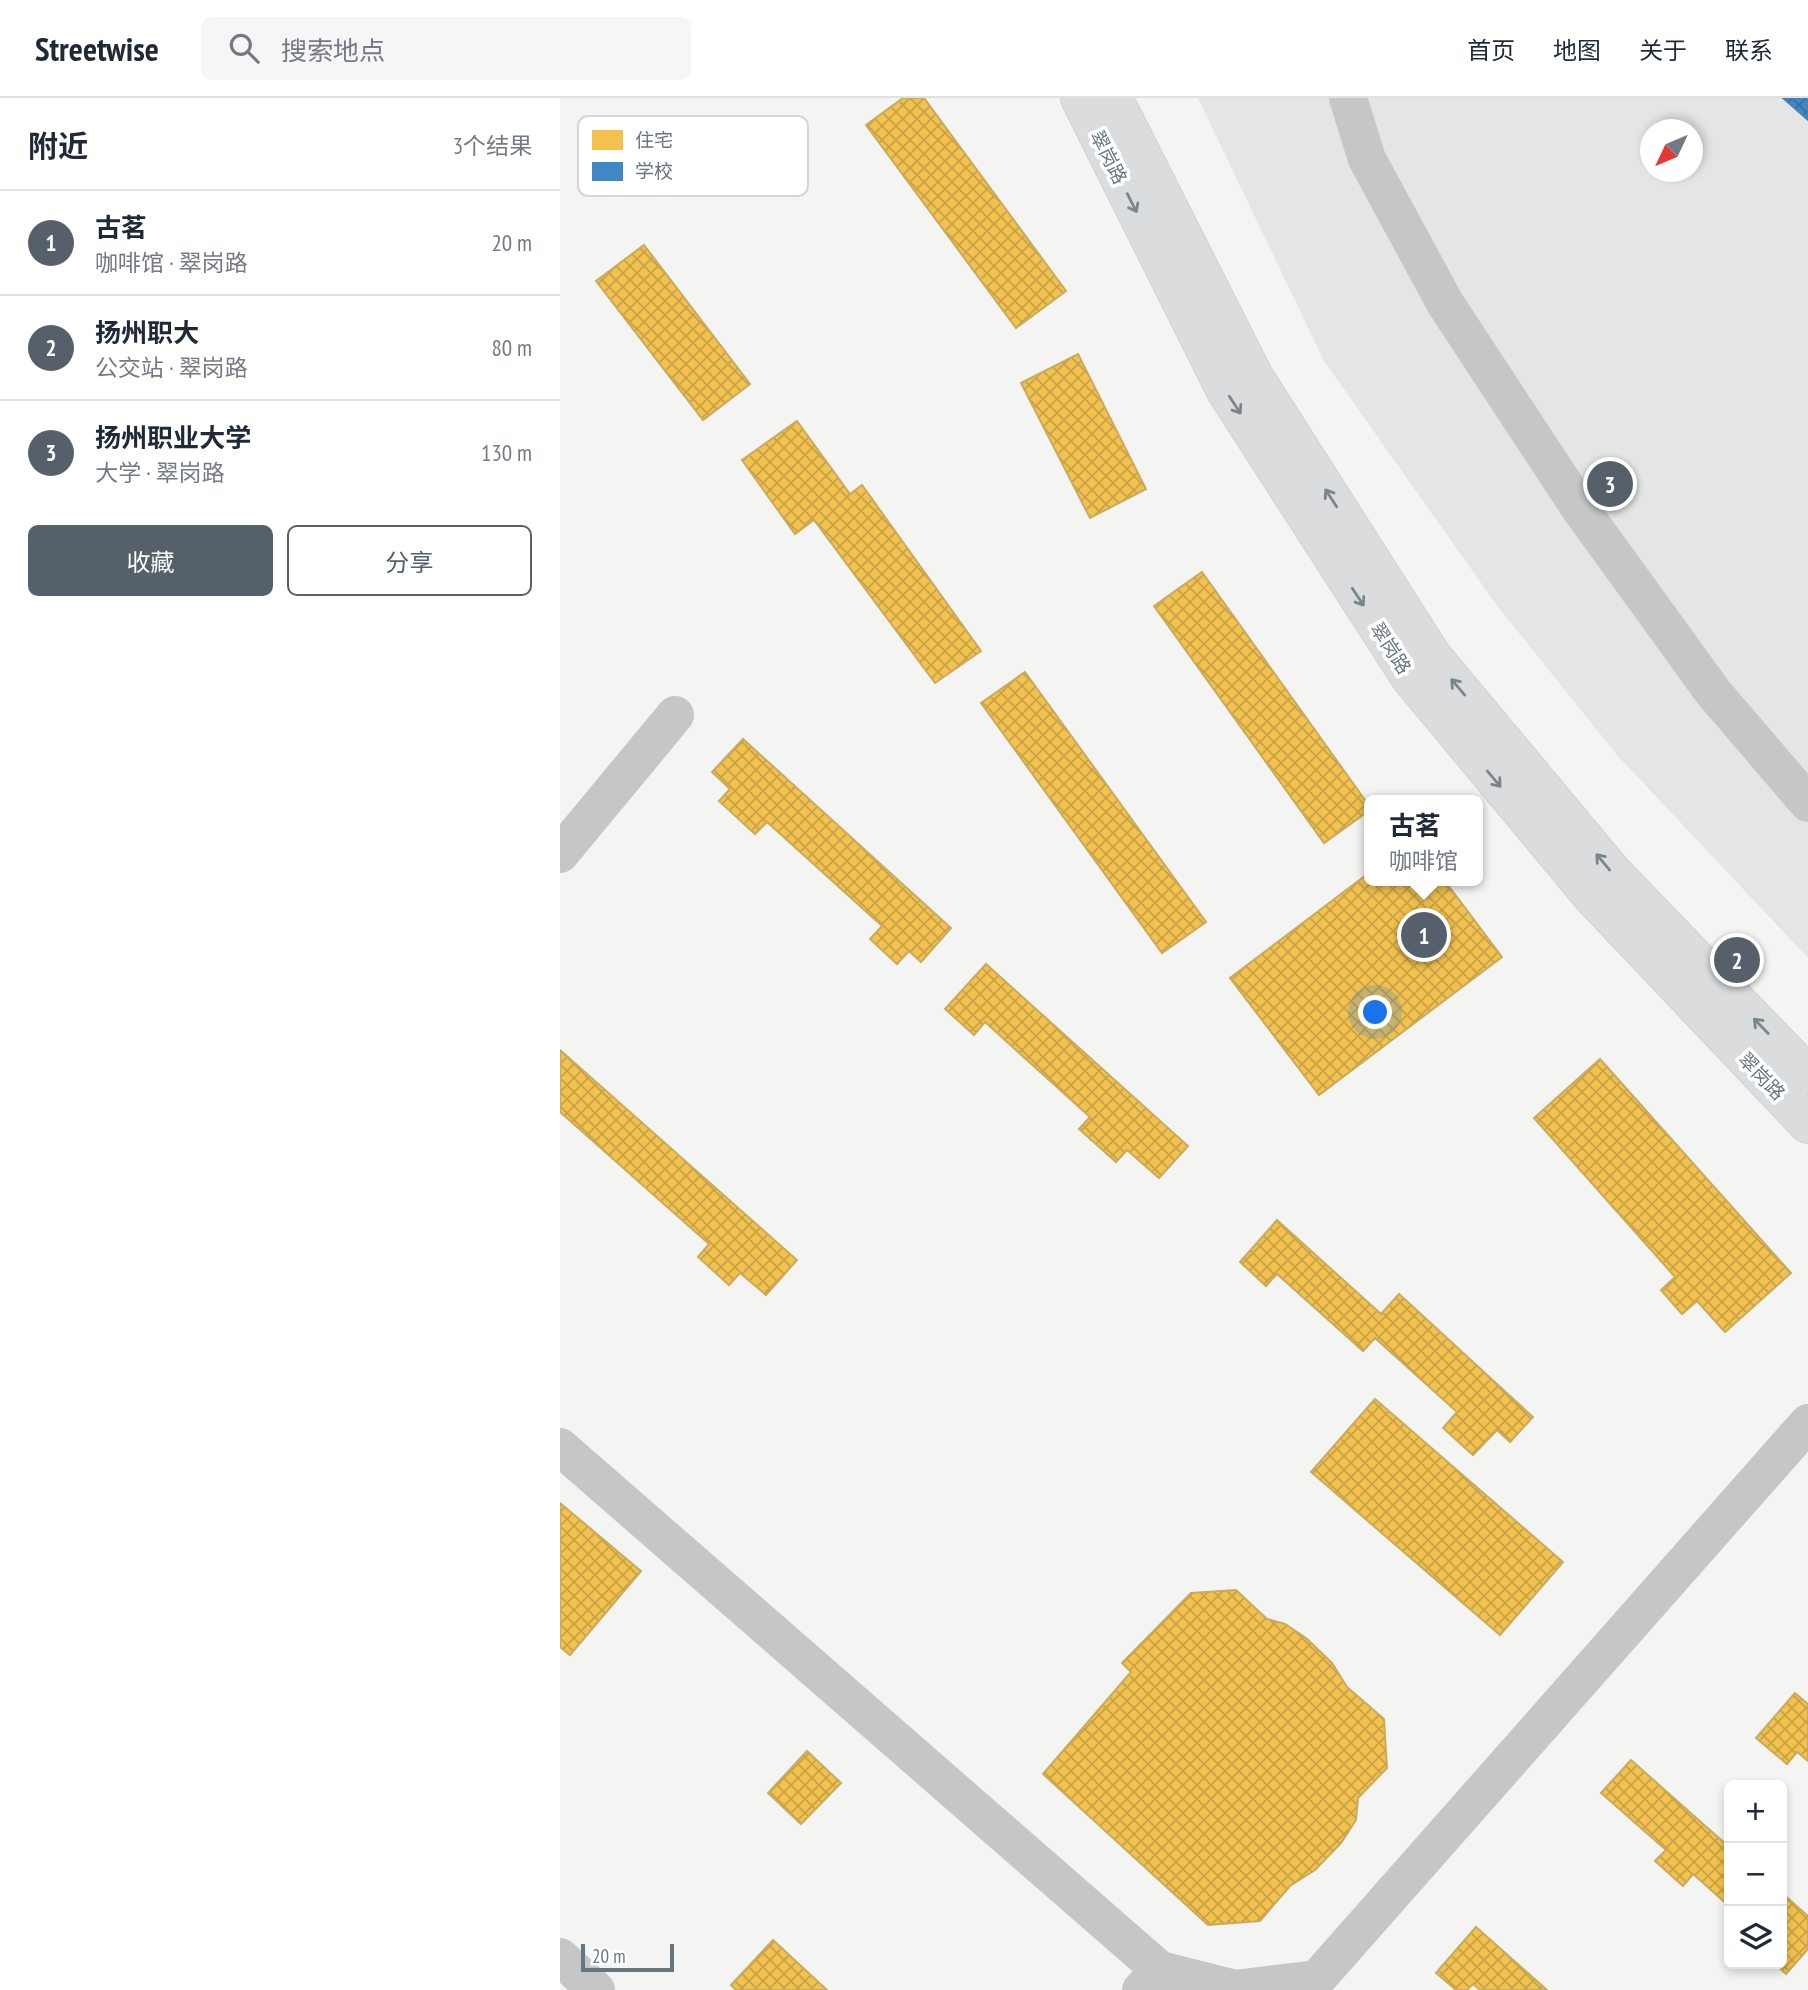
<!DOCTYPE html>
<html lang="zh">
<meta charset="utf-8">
<style>
body{margin:0;font-family:"PT Sans Narrow","Noto Sans SC",sans-serif;background:#f6f6f7;color:#1f2937}
.controls{position:absolute;right:21px;bottom:21px;display:grid;overflow:hidden;border-radius:10px;box-shadow:0 4px 10px #0003}
.controls button{width:63px;height:63px;display:grid;place-items:center;padding:0;border:0;border-bottom:2px solid #e0e1e3;background:#fff;color:#1f2937;font:35px sans-serif}
.compass{position:absolute;left:1080px;top:21px;width:63px;height:63px;border-radius:50%;background:#fff;box-shadow:0 4px 10px #0003;rotate:226deg}
.scale{position:absolute;left:21px;bottom:18px;width:93px;box-sizing:border-box;padding-left:7px;border:4px solid #677780;border-top:0;font-size:19px;line-height:24px;white-space:nowrap;color:#677780;-webkit-text-stroke:5px #fff;paint-order:stroke}
.you{position:absolute;left:816px;top:915px;width:24px;height:24px;margin:-18px;border:5px solid #fff;border-radius:50%;background:#1a73e8;box-shadow:0 0 0 10px #1a73e833}
.badge{display:grid;place-items:center;width:46px;height:46px;border-radius:50%;background:#55606a;color:#fff;font-size:23px;font-weight:700}
.pin{position:absolute;translate:-50% -50%;border:4px solid #fff;box-shadow:0 2px 7px #0006}
.popup{position:absolute;left:804px;top:697px;width:119px;height:91px;box-sizing:border-box;display:grid;place-content:center;border-radius:10px;background:#fff;filter:drop-shadow(0 2px 5px #0005);font-size:23px;white-space:nowrap;color:#747a83}
.popup b{font-size:26px;color:#1f2937}
.popup::after{content:'';position:absolute;left:50%;top:100%;margin-left:-14px;border:14px solid transparent;border-top-color:#fff}
.list{margin:0;padding:0;list-style:none}
h2{display:flex;justify-content:space-between;align-items:center;height:91px;margin:0;padding:0 28px;font-size:30px}
h2 small{font-size:23px;font-weight:400;color:#747a83}
.list li{display:grid;grid-template-columns:46px 1fr auto;gap:21px;align-items:center;box-sizing:border-box;height:105px;padding:0 28px;border-top:2px solid #e0e1e3}
.list b{display:block;font-size:26px;white-space:nowrap}
.list p{margin:0;font-size:23px;white-space:nowrap;color:#747a83}
.list em{font-size:23px;font-style:normal;color:#747a83}
.actions{display:flex;gap:14px;padding:21px 28px}
.actions a{flex:1;padding:16px 0;border:2px solid #55606a;border-radius:10px;text-align:center;font-size:24px;color:#55606a}
.actions .main{background:#55606a;color:#fff}
.icon{flex:none;width:38px;height:38px;fill:none;stroke:currentColor;stroke-width:2;stroke-linecap:round;stroke-linejoin:round}
.map{position:relative;flex:none;width:1248px;height:1892px;overflow:hidden}
header{display:flex;align-items:center;gap:42px;box-sizing:border-box;height:98px;padding:0 35px;background:#fff;border-bottom:2px solid #e0e1e3}
header strong{font-size:33px}
nav{display:flex;gap:38px;margin-inline-start:auto;font-size:24px}
.search{width:490px;height:63px;background:#f6f6f7;display:flex;align-items:center;gap:18px;box-sizing:border-box;padding:0 24px;border-radius:10px;color:#747a83;font-size:26px}
main{display:flex}
aside{flex:1;background:#fff}
.map>svg:first-child{display:block}
.built{fill:#e4e5e5;fill-rule:evenodd}
.homes{fill:url(#homes-cross-hatch);stroke:#c8ab5d;stroke-width:2}
.schools{fill:url(#schools-cross-hatch);stroke:#4b83b0;stroke-width:2}
.lines{fill:none;stroke-linecap:round;stroke-linejoin:round}
.major-casing{stroke:#cfd0d0;stroke-width:40}
.minor{stroke:#c5c6c7;stroke-width:38}
.major{stroke:#dbdcdd;stroke-width:38}
.oneway{stroke:#78868e}
.labels{text-anchor:middle;stroke-width:7;stroke-linejoin:round;paint-order:stroke}
.street-label{font-size:19px;fill:#677780;stroke:#fff}
.key{fill:#fff;stroke:#d1d6d9;stroke-width:2}
.key-label{font-size:19px;fill:#677780}
</style>
<header>
<strong>Streetwise</strong>
<div class="search"><svg class="icon" aria-label="search" viewBox="0 0 24 24"><circle cx="10" cy="10" r="6"/><path d="M15 15l6 6"/></svg>搜索地点</div>
<nav><a>首页</a><a>地图</a><a>关于</a><a>联系</a></nav>
</header>
<main>
<aside>
<h2>附近<small>3个结果</small></h2>
<ul class="list">
<li><span class="badge">1</span><div><b>古茗</b><p>咖啡馆 · 翠岗路</p></div><em>20 m</em></li>
<li><span class="badge">2</span><div><b>扬州职大</b><p>公交站 · 翠岗路</p></div><em>80 m</em></li>
<li><span class="badge">3</span><div><b>扬州职业大学</b><p>大学 · 翠岗路</p></div><em>130 m</em></li>
</ul>
<div class="actions"><a class="main">收藏</a><a>分享</a></div>
</aside>
<div class="map">
<svg width="1248" height="1892" viewBox="0 0 1248 1892">
<defs>
<pattern id="homes-cross-hatch" width="8" height="8" patternUnits="userSpaceOnUse" patternTransform="scale(1.75)"><rect width="8" height="8" fill="#f2c14e"/><path d="M0 0l8 8M0 8l8-8" fill="none" stroke="#c8a246"/></pattern>
<pattern id="schools-cross-hatch" width="8" height="8" patternUnits="userSpaceOnUse" patternTransform="scale(1.75)"><rect width="8" height="8" fill="#3f88c5"/><path d="M0 0l8 8M0 8l8-8" fill="none" stroke="#376f9d"/></pattern>
</defs>
<rect width="100%" height="100%" fill="#f4f4f3"/>
<path class="built" d="M 638,0 L 1248,0 L 1248,860 L 1057,657 L 938,509 L 764,263 ZM 1090,32 L 1132,32 L 1132,74 L 1090,74 Z"/>
<g class="homes">
<path d="M 343,0 L 364,0 L 506,193 L 456,230 L 306,27 Z"/>
<path d="M 84,147 L 190,286 L 143,322 L 36,183 Z"/>
<path d="M 518,256 L 586,391 L 530,420 L 461,285 Z"/>
<path d="M 237,323 L 290,396 L 302,387 L 421,553 L 375,585 L 254,422 L 235,436 L 182,362 Z"/>
<path d="M 642,474 L 810,709 L 810,712 L 764,745 L 594,508 Z"/>
<path d="M 465,574 L 646,824 L 602,855 L 421,605 Z"/>
<path d="M 183,641 L 391,830 L 361,864 L 349,853 L 337,866 L 310,841 L 322,828 L 207,724 L 195,736 L 159,703 L 170,691 L 152,674 Z"/>
<path d="M 810,774 L 810,783 L 885,783 L 942,859 L 759,997 L 670,880 Z"/>
<path d="M 426,866 L 628,1048 L 599,1080 L 567,1052 L 556,1064 L 519,1031 L 530,1019 L 425,924 L 414,937 L 385,911 Z"/>
<path d="M 0,952 L 237,1162 L 206,1197 L 180,1175 L 169,1187 L 138,1159 L 149,1146 L 0,1014 Z"/>
<path d="M 1040,961 L 1231,1175 L 1165,1234 L 1137,1203 L 1122,1216 L 1101,1192 L 1115,1179 L 974,1020 Z"/>
<path d="M 717,1122 L 821,1216 L 839,1196 L 973,1319 L 950,1344 L 937,1332 L 913,1357 L 883,1330 L 897,1314 L 815,1240 L 803,1253 L 717,1176 L 706,1188 L 680,1164 Z"/>
<path d="M 815,1301 L 1003,1464 L 940,1537 L 751,1374 Z"/>
<path d="M 0,1405 L 81,1473 L 10,1557 L 0,1549 Z"/>
<path d="M 676,1492 L 707,1521 L 725,1526 L 746,1540 L 772,1565 L 787,1589 L 824,1621 L 827,1670 L 798,1700 L 796,1722 L 781,1745 L 755,1772 L 730,1788 L 700,1823 L 648,1827 L 483,1676 L 571,1574 L 562,1565 L 631,1495 Z"/>
<path d="M 1235,1595 L 1248,1606 L 1248,1663 L 1237,1654 L 1227,1666 L 1196,1640 Z"/>
<path d="M 247,1653 L 281,1685 L 241,1726 L 208,1695 Z"/>
<path d="M 1071,1662 L 1169,1749 L 1169,1808 L 1133,1776 L 1123,1788 L 1095,1763 L 1106,1752 L 1041,1695 Z"/>
<path d="M 1222,1795 L 1248,1818 L 1248,1851 L 1226,1876 L 1215,1866 L 1222,1866 Z"/>
<path d="M 916,1829 L 987,1892 L 920,1892 L 913,1886 L 907,1892 L 896,1892 L 876,1875 Z"/>
<path d="M 213,1842 L 267,1892 L 176,1892 L 171,1887 Z"/>
</g>
<path class="schools" d="M 1223,0 L 1248,0 L 1248,22 Z"/>
<g class="lines">
<defs>
<g id="major">
<path d="M 520,0 L 666,293 L 850,579 L 1031,797 L 1248,1026"/>
<path d="M 553,0 L 694,279 L 872,558 L 1053,775 L 1248,977"/>
</g>
</defs>
<use href="#major" class="major-casing"/>
<g class="minor">
<path d="M 788,0 L 807,61 L 885,205 L 1019,409 L 1153,594 L 1248,705"/>
<path d="M 0,756 L 115,617"/>
<path d="M 0,1349 L 600,1872"/>
<path d="M 0,1859 L 36,1892"/>
<path d="M 581,1892 L 600,1872 L 675,1891 L 757,1881 L 1248,1325"/>
</g>
<use href="#major" class="major"/>
</g>
<defs><path id="oneway-shaft" d="M-6 0H5M1.5-3L5.5 0L1.5 3" fill="none" stroke-width="1.6" stroke-linecap="round" stroke-linejoin="round" transform="scale(1.75)"/></defs>
<g class="oneway">
<use href="#oneway-shaft" transform="translate(572 105) rotate(63)"/>
<use href="#oneway-shaft" transform="translate(675 307) rotate(57)"/>
<use href="#oneway-shaft" transform="translate(771 400) rotate(-123)"/>
<use href="#oneway-shaft" transform="translate(798 499) rotate(57)"/>
<use href="#oneway-shaft" transform="translate(898 589) rotate(-130)"/>
<use href="#oneway-shaft" transform="translate(934 681) rotate(50)"/>
<use href="#oneway-shaft" transform="translate(1043 764) rotate(-130)"/>
<use href="#oneway-shaft" transform="translate(1201 928) rotate(-134)"/>
</g>
<g class="labels">
<g class="street-label">
<text transform="translate(549 59) rotate(63)" y="7">翠岗路</text>
<text transform="translate(831 550) rotate(57)" y="7">翠岗路</text>
<text transform="translate(1202 978) rotate(46)" y="7">翠岗路</text>
</g>
</g>
<rect x="18" y="18" width="230" height="80" rx="10" class="key"/>
<rect x="32" y="32" width="31" height="20" fill="#f2c14e"/>
<rect x="32" y="64" width="31" height="19" fill="#3f88c5"/>
<g class="key-label">
<text x="75" y="49">住宅</text>
<text x="75" y="80">学校</text>
</g>
</svg>
<div class="controls">
<button>+</button>
<button>−</button>
<button><svg class="icon" aria-label="layers" viewBox="0 0 24 24"><path d="M12 4l9 5-9 5-9-5zM3 14l9 5 9-5"/></svg></button>
</div>
<svg class="compass" viewBox="-18 -18 36 36"><path d="M0-13l5 13h-10z" fill="#e53935"/><path d="M0 13l5-13h-10z" fill="#747a83"/></svg>
<div class="scale">20 m</div>
<div class="you"></div>
<div class="pin badge" style="left:864px;top:837px">1</div>
<div class="popup"><b>古茗</b>咖啡馆</div>
<div class="pin badge" style="left:1177px;top:862px">2</div>
<div class="pin badge" style="left:1050px;top:386px">3</div>
</div>
</main>
